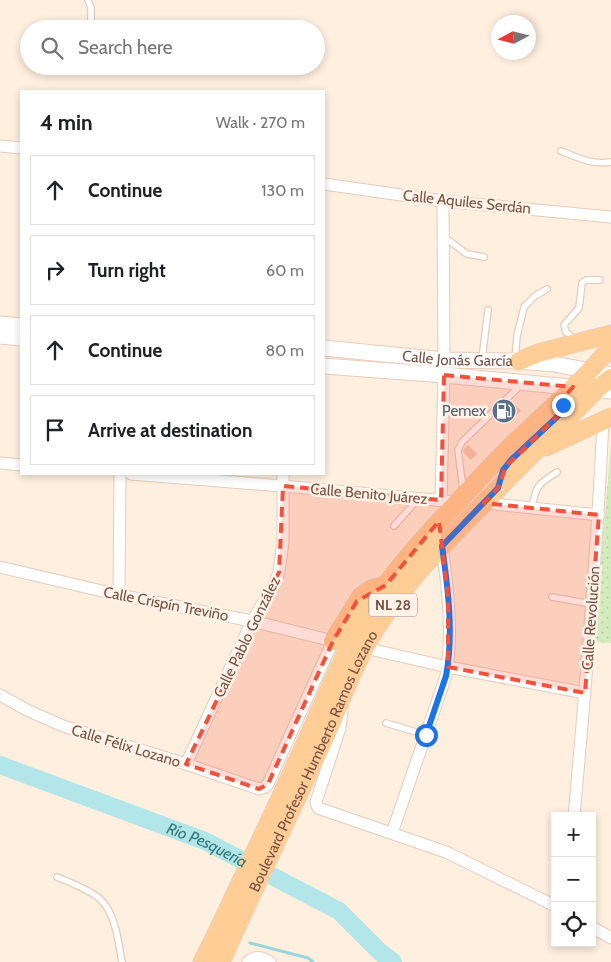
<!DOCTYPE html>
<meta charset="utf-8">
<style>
body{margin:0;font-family:Cabin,sans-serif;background:#f6f6f6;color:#202124}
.controls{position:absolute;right:15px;bottom:15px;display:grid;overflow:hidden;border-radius:0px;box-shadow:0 2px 8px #0003}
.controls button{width:45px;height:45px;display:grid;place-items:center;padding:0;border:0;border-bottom:1px solid #e0e0e0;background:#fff;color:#202124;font:25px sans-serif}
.compass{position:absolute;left:491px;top:15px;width:45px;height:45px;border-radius:50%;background:#fff;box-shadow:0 2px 8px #0003;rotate:263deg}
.stop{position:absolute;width:15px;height:15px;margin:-11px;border:4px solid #1a73e8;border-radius:50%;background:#fff}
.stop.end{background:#1a73e8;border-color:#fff;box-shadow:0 1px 5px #0008}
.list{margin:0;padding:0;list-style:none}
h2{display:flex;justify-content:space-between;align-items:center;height:65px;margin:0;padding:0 20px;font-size:21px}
h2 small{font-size:16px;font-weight:400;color:#757577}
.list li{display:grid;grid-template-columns:32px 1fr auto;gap:15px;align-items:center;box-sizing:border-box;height:70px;margin:0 10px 10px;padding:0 10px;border:1px solid #e0e0e0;border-radius:0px}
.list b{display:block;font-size:19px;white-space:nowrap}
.list em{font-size:16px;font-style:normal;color:#757577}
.icon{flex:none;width:28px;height:28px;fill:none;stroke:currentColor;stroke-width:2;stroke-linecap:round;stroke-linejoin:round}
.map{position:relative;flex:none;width:611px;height:962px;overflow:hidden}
.search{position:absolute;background:#fff;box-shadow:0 2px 8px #0003;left:20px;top:20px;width:305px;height:55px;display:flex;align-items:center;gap:12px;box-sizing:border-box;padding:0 18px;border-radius:28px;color:#757577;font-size:19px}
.panel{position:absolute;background:#fff;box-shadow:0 2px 8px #0003;left:20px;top:90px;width:305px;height:385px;border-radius:0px}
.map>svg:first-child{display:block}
.grass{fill:url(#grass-dots)}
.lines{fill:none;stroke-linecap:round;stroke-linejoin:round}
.stream{stroke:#98d7db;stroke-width:3}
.river{stroke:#b2e6e9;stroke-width:18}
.building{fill:#f6c8b4}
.lane-casing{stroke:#e5ccbd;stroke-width:8}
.street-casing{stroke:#e5ccbd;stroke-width:13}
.secondary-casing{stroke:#eaccba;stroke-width:17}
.primary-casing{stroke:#dbd2cf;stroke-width:19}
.lane{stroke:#fff;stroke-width:5.5}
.street{stroke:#fff;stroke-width:11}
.secondary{stroke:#fff;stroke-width:15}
.primary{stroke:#ffcd95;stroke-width:18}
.route{stroke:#1a73e8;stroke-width:6}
.marked{fill:#f35139;fill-opacity:0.2;stroke:#f35139;stroke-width:4;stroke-dasharray:10 6;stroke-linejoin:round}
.labels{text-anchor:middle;stroke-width:5;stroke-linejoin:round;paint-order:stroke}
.shield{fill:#fff3e7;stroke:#9f8276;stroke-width:1}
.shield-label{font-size:14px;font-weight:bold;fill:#765245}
.street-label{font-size:15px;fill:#765245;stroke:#fff3e7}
.service-label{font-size:15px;fill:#4e5e75;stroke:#fff3e7;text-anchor:end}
.water-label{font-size:16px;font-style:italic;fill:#37787d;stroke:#fff3e7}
</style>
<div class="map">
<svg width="611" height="962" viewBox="0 0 611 962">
<defs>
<pattern id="grass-dots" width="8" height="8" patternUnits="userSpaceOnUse" patternTransform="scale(1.25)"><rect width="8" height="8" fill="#d4ecbd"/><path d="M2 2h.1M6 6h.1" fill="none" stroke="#b9cca4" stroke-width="1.8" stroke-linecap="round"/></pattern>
</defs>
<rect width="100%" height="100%" fill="#feefdf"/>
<path class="grass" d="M 611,443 L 611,643 L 594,642 Z"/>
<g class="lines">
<path class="stream" d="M 250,943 L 308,958 L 313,962"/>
<path class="river" id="s1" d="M 0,765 L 205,841 L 339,911 L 380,952 L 393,962"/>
</g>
<g class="building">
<path d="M 512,401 L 521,411 L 509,422 L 502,414 L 496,420 L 494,418 Z"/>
<path d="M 468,445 L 477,454 L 471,460 L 463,452 L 464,449 Z"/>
</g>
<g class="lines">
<defs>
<g id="lane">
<path d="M 88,0 L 91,8 L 91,29"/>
<path d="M 561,151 C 579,158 592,165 611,162"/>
<path d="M 444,237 L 467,254 L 484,257"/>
<path d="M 574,341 L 572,337 L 566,332 L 564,325 L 579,308 L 582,283 L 586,280 L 600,280"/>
<path d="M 482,359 L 488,310"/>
<path d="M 515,359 L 517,336 L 524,307 L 535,296 L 547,289"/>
<path d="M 463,490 L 458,450 L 462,442 L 521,385"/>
<path d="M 532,507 C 536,486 538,484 557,472"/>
<path d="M 394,526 L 418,499"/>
<path d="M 552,597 L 592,604"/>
<path d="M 386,723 L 426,735"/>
<path d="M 57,877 C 69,882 90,890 100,899 C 116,914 118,941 122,962"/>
</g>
<g id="street">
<path d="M 0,146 L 21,148"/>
<path d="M 324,184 L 443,201 L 611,217"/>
<path d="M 443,201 L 444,360"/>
<path d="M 0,463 L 21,465"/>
<path d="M 131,474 L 283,486 L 457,502"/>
<path d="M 441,500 L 444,375"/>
<path d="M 484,503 L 599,515"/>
<path d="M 0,567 L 119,595 L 252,621 L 333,641 L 268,784 L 265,787 L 259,789 L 186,764 L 63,726 L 29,711 L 0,695"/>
<path d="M 119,595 L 120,474"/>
<path d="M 365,648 L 448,667 L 585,693"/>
<path d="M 342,711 L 340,728 L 316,802 L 318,808 L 446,852 L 555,906"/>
<path d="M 186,764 L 252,621 L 275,583 L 279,572 L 283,542 L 283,474"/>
<path d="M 574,816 C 586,684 597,552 603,420"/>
<path d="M 392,833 L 446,676 C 453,634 448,588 442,546"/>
<path d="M 592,927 L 611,938"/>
<path d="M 248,962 C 256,955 262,957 270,962"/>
</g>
<g id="secondary">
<path d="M 0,324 L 21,326"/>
<path d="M 0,336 L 21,338"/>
<path id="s2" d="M 324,348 L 444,360 L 519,361 L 554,364 L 611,375"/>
<path d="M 324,366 L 444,375 L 611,391"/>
</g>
<g id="primary">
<path d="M 519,361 L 538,353 L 611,334"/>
<path d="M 546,447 L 611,417"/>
<path d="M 333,641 L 361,596 L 371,589 L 386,585"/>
<path d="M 202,962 L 215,936 C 246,870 278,804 308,737 C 331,686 352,631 385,586 C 406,557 430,531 454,506 C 472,486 490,467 509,448 C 543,415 580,384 611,347"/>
<path id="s3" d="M 221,962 C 253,890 288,818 321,746 C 340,706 353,664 377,627 C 406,581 445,543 483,504 C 520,466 559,428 597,389 L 611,378"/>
</g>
</defs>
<use href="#lane" class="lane-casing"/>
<use href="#street" class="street-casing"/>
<use href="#secondary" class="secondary-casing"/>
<use href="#primary" class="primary-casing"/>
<use href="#lane" class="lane"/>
<use href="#street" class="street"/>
<use href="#secondary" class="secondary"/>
<use href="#primary" class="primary"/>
</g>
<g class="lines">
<path class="route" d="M 426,735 L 446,676 C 454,634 448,588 442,546 L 498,488 L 503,470 L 511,460 L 557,417 L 562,412 L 563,405"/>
</g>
<path class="marked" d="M 444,375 L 573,387 L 564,397 L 562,412 L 506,466 L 498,488 L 484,503 L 599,515 L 585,693 L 448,667 L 448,597 L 439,521 L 386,585 L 357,601 L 333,641 L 268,784 L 259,789 L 186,764 L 279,572 L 283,486 L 441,500 Z"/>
<defs>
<symbol id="fuel-disc" viewBox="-11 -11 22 22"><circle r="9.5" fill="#5c6f8a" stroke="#fff3e7"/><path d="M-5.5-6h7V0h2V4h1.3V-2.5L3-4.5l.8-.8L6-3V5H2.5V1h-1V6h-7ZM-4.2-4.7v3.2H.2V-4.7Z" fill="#fff"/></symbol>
</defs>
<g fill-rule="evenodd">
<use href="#fuel-disc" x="490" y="397" width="28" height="28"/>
</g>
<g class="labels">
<rect class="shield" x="369" y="593.5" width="48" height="23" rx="4"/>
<g class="shield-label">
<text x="393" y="610">NL 28</text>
</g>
<g class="street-label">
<text transform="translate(467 202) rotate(6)" y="5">Calle Aquiles Serdán</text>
<text dy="5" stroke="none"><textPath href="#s2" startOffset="134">Calle Jonás García</textPath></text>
<text transform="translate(369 494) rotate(5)" y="5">Calle Benito Juárez</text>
<text transform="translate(166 604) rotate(11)" y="5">Calle Crispín Treviño</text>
<text transform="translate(591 618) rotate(-86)" y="5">Calle Revolución</text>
<text transform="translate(247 637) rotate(-64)" y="5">Calle Pablo González</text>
<text transform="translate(126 746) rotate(17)" y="5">Calle Félix Lozano</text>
<text dy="5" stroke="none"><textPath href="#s3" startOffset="221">Boulevard Profesor Humberto Ramos Lozano</textPath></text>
</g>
<g class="service-label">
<text x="486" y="416">Pemex</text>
</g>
<g class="water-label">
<text dy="6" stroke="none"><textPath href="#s1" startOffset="222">Río Pesquería</textPath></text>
</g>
</g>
</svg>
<div class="controls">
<button>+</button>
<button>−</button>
<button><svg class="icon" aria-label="locate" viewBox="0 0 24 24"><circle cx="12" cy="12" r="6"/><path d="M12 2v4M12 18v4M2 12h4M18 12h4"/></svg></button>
</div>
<svg class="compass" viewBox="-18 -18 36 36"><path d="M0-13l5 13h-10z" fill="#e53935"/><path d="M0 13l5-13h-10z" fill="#757577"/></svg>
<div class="stop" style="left:426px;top:735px"></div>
<div class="stop end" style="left:563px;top:405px"></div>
<div class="search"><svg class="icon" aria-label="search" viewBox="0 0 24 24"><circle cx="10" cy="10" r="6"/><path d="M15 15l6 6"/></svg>Search here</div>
<section class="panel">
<h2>4 min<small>Walk · 270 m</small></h2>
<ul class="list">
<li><svg class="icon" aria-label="ahead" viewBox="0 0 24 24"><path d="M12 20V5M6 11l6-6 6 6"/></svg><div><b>Continue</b></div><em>130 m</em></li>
<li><svg class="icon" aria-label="right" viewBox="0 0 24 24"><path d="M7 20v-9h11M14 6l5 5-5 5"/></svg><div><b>Turn right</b></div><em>60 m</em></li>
<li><svg class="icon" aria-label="ahead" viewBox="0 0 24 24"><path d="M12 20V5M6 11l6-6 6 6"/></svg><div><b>Continue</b></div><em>80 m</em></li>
<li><svg class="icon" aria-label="arrive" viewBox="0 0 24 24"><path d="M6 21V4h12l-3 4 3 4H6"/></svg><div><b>Arrive at destination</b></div></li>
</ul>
</section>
</div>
